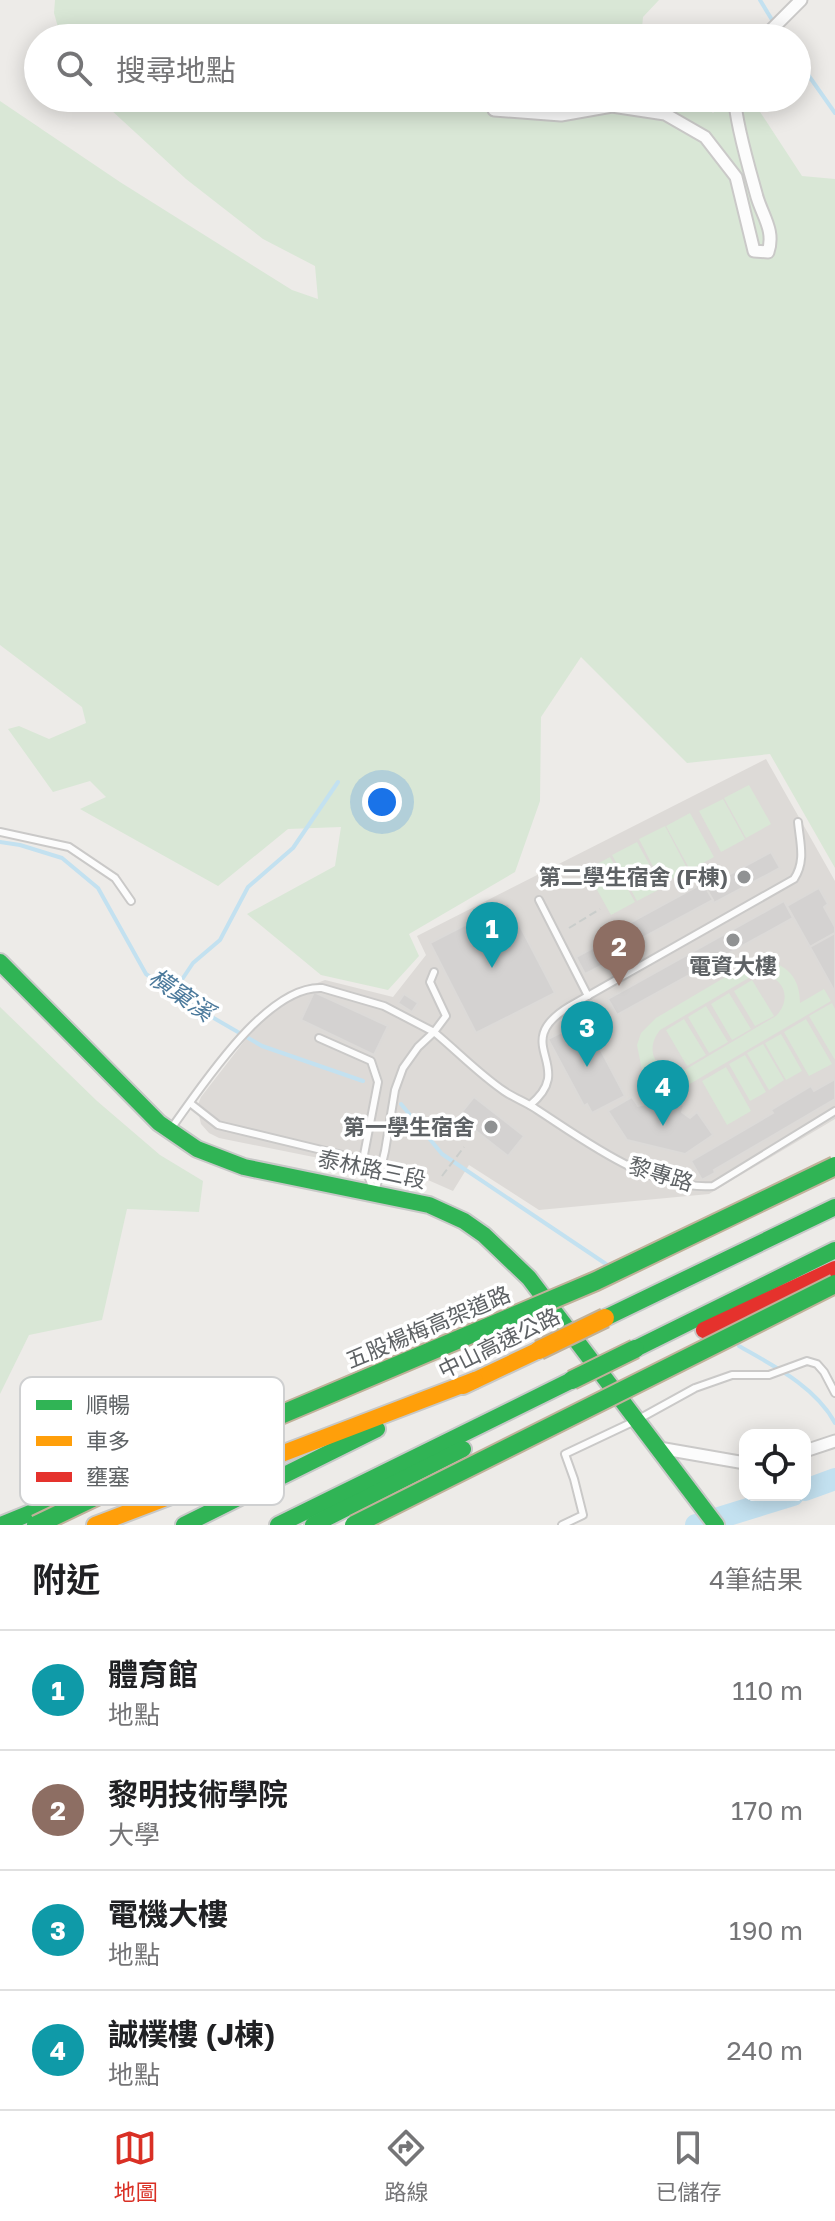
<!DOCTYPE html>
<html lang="zh-TW">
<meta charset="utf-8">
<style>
body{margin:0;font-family:"Golos Text","Noto Sans TC",sans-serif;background:#f2f2f2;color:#202124}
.controls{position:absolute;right:24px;bottom:24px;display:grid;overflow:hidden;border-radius:16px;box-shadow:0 4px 20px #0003}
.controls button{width:72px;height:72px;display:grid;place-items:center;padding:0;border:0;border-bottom:2px solid #e0e0e0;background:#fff;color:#202124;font:40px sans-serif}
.you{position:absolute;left:382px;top:802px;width:28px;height:28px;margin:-20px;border:6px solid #fff;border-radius:50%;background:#1a73e8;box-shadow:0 0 0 12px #1a73e833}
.badge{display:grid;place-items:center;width:52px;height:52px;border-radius:50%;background:#d93025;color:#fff;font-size:26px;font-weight:700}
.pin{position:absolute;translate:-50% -66px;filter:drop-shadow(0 2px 4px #0008)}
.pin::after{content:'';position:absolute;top:42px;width:28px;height:24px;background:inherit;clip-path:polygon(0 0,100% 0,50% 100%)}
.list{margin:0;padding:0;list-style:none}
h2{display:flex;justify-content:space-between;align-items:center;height:104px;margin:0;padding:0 32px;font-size:34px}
h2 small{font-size:26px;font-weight:400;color:#757577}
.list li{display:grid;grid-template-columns:52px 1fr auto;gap:24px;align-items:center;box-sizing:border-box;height:120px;padding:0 32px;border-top:2px solid #e0e0e0}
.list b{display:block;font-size:30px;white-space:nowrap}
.list p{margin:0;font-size:26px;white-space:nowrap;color:#757577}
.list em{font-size:26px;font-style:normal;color:#757577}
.icon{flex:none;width:44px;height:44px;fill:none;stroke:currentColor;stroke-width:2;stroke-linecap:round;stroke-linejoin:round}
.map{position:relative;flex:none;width:835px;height:1525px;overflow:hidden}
.search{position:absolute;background:#fff;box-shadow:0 4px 20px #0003;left:24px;right:24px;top:24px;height:88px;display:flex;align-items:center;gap:20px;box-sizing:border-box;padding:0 28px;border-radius:44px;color:#757577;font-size:30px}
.sheet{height:584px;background:#fff}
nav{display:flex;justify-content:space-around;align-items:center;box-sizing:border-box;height:112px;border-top:2px solid #e0e0e0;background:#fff;font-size:22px;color:#757577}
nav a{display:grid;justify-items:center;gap:4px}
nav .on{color:#d93025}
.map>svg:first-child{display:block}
.education{fill:#dddad7}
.green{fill:#d9e7d6;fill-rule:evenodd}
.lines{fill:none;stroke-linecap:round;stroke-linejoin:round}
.stream{stroke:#c3e1f0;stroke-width:4}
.river{stroke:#c3e1f0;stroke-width:22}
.building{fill:#d4d2d1;stroke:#dcdad8;stroke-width:2}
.lane-casing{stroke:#cac9c8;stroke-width:10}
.street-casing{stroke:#cac9c8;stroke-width:15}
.fast-casing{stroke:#c7c8c7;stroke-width:20}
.slow-casing{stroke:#c7c8c7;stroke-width:20}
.jam-casing{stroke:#c7c8c7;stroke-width:20}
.path{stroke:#cacdcb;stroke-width:2;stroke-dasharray:8 4;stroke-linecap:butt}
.lane{stroke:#fcfcfc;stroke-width:6}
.street{stroke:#fcfcfc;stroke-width:11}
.fast{stroke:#30b455;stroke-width:16}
.slow{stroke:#ff9f0a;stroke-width:16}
.jam{stroke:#e5322d;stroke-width:16}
.fast-bridge-casing{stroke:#c0b19a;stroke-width:22;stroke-linecap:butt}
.slow-bridge-casing{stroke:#c0b19a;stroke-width:22;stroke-linecap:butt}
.fast-bridge{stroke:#30b455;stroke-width:18}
.slow-bridge{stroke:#ff9f0a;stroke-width:18}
.poi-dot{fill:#909293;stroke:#fff;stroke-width:3}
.labels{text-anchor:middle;stroke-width:7;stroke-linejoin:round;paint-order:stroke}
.poi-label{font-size:22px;font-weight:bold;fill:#5e6265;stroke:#fff;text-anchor:end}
.street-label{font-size:22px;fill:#5e6265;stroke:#fff}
.water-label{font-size:24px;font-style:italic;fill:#4c7a9c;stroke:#fff}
.key{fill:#fff;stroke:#cfd0d1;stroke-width:2}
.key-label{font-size:22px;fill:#5e6265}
</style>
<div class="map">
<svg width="835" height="1525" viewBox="0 0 835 1525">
<rect width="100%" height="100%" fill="#edebe8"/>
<path class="education" d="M 766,759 L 835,881 L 835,1119 L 709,1194 L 539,1210 L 469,1165 L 453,1191 L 428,1180 L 219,1138 L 209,1133 L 201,1124 L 197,1107 L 201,1097 L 277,999 L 325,980 L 393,997 L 426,955 L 417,936 Z"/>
<g class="green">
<path d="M 55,0 L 659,0 L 643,17 L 641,38 L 61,38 L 54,13 Z"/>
<path d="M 98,98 L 697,98 L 713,113 L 730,98 L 751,98 L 802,176 L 835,179 L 835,868 L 770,754 L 687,763 L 581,657 L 541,717 L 540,801 L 515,872 L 409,934 L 419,956 L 388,990 L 321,975 L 247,914 L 335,866 L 341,827 L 288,829 L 218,886 L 80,809 L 106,797 L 90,781 L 53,792 L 8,729 L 19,726 L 49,739 L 86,723 L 82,707 L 0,645 L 0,101 L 120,182 L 292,290 L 318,299 L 315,266 L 263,239 L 186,179 Z"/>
<path d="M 749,785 L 771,824 L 746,838 L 724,798 Z"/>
<path d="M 723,799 L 745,839 L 721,852 L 699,811 Z"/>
<path d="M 690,813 L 714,857 L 690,870 L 666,826 Z"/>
<path d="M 665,826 L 688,870 L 662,884 L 639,839 Z"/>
<path d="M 637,842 L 662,888 L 637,901 L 612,855 Z"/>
<path d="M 610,857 L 635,902 L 611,915 L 586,870 Z"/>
<path d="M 759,960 C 785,962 800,976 800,1003 L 824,989 L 831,1001 L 688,1085 L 678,1087 L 659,1084 L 642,1070 L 637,1045 L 641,1033 L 656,1018 L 749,963 ZM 762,974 C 785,978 792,999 776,1016 L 683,1071 C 657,1075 643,1051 660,1030 L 752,976 Z"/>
<path d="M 752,980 L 774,1016 L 755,1026 L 734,991 Z"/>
<path d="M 729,993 L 751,1029 L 732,1040 L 711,1004 Z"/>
<path d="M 832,1003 L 835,1009 L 835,1060 L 809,1016 Z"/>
<path d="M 706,1006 L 728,1042 L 709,1053 L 688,1017 Z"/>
<path d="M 0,1007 L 97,1101 L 160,1155 L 203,1181 L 199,1212 L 127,1209 L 102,1320 L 29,1335 L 0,1394 Z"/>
<path d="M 684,1019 L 706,1055 L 687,1066 L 666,1030 Z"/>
<path d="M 806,1019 L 832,1064 L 809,1076 L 784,1032 Z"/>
<path d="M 781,1034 L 802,1071 L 786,1080 L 765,1043 Z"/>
<path d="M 763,1044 L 784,1080 L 769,1090 L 747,1053 Z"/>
<path d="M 745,1055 L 766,1092 L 750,1101 L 729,1064 Z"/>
<path d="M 726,1067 L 751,1111 L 727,1125 L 702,1081 Z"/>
</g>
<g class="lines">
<g class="stream">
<path d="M 760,0 L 783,38"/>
<path d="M 797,59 L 835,113"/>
<path d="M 0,842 L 20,845 L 62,858 L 98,888 L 146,974 L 186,1002 L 262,1046 L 363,1081"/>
<path d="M 173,993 L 193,963 L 220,940 L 248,887 L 293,848 L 338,782"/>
<path d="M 401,1104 L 442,1154 L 609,1266"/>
<path d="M 739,1346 C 774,1366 816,1387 835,1423"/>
</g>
<g class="river">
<path d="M 805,1490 L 835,1479"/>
<path d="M 696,1525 L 793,1495"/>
</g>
</g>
<g class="building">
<path d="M 771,852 L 780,868 L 714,903 L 703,883 L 719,875 L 721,879 Z"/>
<path d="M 703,883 L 713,900 L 644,937 L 647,943 L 585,974 L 576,957 L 625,931 L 622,927 Z"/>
<path d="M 819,888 L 828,904 L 824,907 L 835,927 L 835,933 L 810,947 L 787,906 Z"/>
<path d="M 784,901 L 793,918 L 617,1015 L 608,999 Z"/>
<path d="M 508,903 L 555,993 L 476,1033 L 430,943 Z"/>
<path d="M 835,933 L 835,992 L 810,947 Z"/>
<path d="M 314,992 L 388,1026 L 374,1055 L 301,1020 Z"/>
<path d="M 404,994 L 418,1003 L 412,1012 L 398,1003 Z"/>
<path d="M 585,1020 L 625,1096 L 592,1113 L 587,1104 L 584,1106 L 548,1039 Z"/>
<path d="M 835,1079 L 835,1099 L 714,1170 L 715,1173 L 702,1180 L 691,1161 L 773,1113 L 771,1110 L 811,1086 L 814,1091 Z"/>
<path d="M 474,1097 L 524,1136 L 508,1156 L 458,1117 Z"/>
<path d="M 632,1097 L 638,1106 L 647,1104 L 649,1098 L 684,1105 L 682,1112 L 690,1118 L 697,1112 L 713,1135 L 685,1154 L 627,1140 L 608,1111 Z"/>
</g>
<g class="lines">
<defs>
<g id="lane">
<path d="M 0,832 L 69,847 L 115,878 L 131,901"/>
<path d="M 539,900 L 588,996"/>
<path d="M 319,1038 L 371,1061 L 378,1082 L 363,1160 L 373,1190"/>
<path d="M 190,1103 L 218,1125 L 363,1160"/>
<path d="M 530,1105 C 579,1065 507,1044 570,1006 L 794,879 C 806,861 800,843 798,822"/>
<path d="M 170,1130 C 201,1088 266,985 322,988 L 384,1006 L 434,1032 L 446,1016 L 430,982 L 434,972"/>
<path d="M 375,1193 L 385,1151 L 395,1090 L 403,1068 L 418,1047 L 434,1032 C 457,1051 479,1074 504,1091 C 514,1098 526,1102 536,1109 C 587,1142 649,1190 713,1186 L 835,1111"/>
<path d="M 562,1525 L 583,1515 L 574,1479 L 565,1454 L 637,1420 L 695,1388 L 732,1375 L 769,1375 L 807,1361 L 817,1364 L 824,1372 L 835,1393"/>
</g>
<g id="street">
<path d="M 763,38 L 801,0"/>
<path d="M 494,110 L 561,115 L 612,106 L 665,114 L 705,137 L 736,177 L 754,251 L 768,252 C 775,231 763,217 757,197 C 751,175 734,118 735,98"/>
<path d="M 659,1448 L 745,1463"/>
<path d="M 805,1451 L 835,1441"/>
</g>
<g id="fast">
<path d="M 0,962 L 159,1123 L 197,1149 L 244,1167 L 429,1205 L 464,1221 L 484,1235 L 529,1278 L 716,1525"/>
<path d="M 605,1318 L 835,1207"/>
<path d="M 635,1349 L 835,1250"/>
<path d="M 1,1525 L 87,1490"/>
<path d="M 184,1525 L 377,1429"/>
<path d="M 278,1525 L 572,1380"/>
<path d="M 313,1525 L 463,1449"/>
</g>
<g id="slow">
<path d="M 463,1386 L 539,1350"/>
<path d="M 95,1525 L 475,1380"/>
</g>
<path id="jam" d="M 704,1330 L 835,1269"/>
</defs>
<use href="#lane" class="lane-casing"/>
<use href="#street" class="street-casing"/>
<use href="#fast" class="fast-casing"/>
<use href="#slow" class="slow-casing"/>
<use href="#jam" class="jam-casing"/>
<g class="path">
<path d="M 569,928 L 600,909"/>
<path d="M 713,962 L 721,975"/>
<path d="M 442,1176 L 464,1147"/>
</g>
<use href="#lane" class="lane"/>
<use href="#street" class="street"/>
<use href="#fast" class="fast"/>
<use href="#slow" class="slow"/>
<use href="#jam" class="jam"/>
<defs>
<g id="fast-bridge">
<path d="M 572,1380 L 635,1349"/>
<path d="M 36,1525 L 153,1469 L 596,1281 L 835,1166"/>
<path d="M 354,1525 L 835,1284"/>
</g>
<path id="slow-bridge" d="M 539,1350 L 605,1318"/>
</defs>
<use href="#fast-bridge" class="fast-bridge-casing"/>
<use href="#slow-bridge" class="slow-bridge-casing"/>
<use href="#fast-bridge" class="fast-bridge"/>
<use href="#slow-bridge" class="slow-bridge"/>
</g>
<g class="poi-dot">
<circle cx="744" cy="877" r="8"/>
<circle cx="733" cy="940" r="8"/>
<circle cx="491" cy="1127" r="8"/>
</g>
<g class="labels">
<g class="poi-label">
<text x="728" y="885">第二學生宿舍 (F棟)</text>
<text x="733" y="974" text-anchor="middle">電資大樓</text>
<text x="475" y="1135">第一學生宿舍</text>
</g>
<g class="street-label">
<text transform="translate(372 1169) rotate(12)" y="8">泰林路三段</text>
<text transform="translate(661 1174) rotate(17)" y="8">黎專路</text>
<text transform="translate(428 1327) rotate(-23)" y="8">五股楊梅高架道路</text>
<text transform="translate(499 1343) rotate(-26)" y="8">中山高速公路</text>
</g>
<g class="water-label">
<text transform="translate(181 995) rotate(35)" y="8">橫窠溪</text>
</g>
</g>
<rect x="20" y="1377" width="264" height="128" rx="12" class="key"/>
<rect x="36" y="1400" width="36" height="10" fill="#30b455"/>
<rect x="36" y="1436" width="36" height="10" fill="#ff9f0a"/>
<rect x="36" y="1472" width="36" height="10" fill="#e5322d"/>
<g class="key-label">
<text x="86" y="1413">順暢</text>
<text x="86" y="1449">車多</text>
<text x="86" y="1485">壅塞</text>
</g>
</svg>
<div class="controls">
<button><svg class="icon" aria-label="locate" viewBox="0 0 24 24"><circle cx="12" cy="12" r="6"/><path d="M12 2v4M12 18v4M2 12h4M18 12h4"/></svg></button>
</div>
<div class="you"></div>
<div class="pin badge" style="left:492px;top:968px;background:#0f9aa8">1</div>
<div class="pin badge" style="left:619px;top:986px;background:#8d6e63">2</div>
<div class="pin badge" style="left:587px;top:1067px;background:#0f9aa8">3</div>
<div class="pin badge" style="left:663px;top:1126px;background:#0f9aa8">4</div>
<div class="search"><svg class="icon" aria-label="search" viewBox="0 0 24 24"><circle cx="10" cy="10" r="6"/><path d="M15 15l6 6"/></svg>搜尋地點</div>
</div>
<section class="sheet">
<h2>附近<small>4筆結果</small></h2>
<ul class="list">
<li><span class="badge" style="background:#0f9aa8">1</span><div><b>體育館</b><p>地點</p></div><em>110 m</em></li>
<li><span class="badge" style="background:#8d6e63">2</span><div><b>黎明技術學院</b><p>大學</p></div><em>170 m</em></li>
<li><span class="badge" style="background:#0f9aa8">3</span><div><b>電機大樓</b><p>地點</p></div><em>190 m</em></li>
<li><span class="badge" style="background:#0f9aa8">4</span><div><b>誠樸樓 (J棟)</b><p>地點</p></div><em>240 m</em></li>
</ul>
</section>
<nav>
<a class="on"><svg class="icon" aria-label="map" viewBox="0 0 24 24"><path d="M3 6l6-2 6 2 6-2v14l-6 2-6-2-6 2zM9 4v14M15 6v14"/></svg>地圖</a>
<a><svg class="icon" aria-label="directions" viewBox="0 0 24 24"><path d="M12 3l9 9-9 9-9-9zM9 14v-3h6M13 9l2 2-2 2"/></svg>路線</a>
<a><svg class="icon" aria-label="saved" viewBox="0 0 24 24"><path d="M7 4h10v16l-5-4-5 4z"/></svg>已儲存</a>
</nav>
